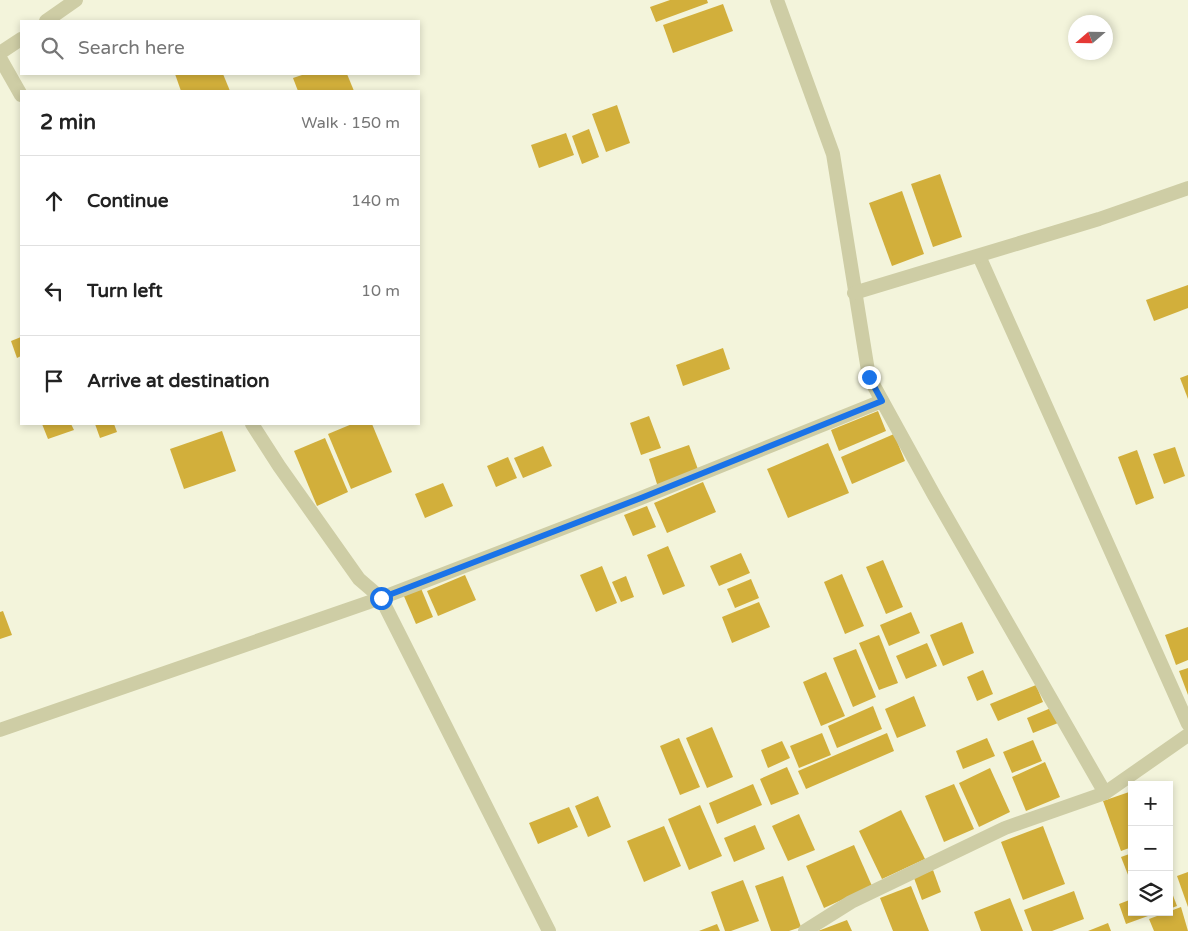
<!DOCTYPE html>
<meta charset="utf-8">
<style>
body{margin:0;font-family:"Varela Round",sans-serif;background:#f2f2f2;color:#222}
.controls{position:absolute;right:15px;bottom:15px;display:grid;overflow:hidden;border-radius:0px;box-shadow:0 2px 8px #0003}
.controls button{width:45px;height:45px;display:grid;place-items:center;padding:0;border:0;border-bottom:1px solid #e0e0e0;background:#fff;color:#222;font:25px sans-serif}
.compass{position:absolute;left:1068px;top:15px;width:45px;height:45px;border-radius:50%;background:#fff;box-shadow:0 2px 8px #0003;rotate:250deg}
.stop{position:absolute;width:15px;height:15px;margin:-11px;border:4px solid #1a73e8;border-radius:50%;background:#fff}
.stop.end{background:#1a73e8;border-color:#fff;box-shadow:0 1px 5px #0008}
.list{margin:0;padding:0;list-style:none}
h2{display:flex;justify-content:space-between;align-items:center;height:65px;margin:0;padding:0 20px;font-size:21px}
h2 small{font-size:16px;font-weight:400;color:#767676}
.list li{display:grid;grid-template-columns:32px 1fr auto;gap:15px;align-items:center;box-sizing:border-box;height:90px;padding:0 20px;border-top:1px solid #e0e0e0}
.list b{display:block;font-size:19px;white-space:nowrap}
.list em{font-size:16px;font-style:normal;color:#767676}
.icon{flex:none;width:28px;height:28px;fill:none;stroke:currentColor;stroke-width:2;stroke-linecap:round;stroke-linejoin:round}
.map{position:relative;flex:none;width:1188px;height:931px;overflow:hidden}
.search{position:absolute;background:#fff;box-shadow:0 2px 8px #0003;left:20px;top:20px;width:400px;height:55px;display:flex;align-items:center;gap:12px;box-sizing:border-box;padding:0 18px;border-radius:0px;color:#767676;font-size:19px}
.panel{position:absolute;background:#fff;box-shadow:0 2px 8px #0003;left:20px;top:90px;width:400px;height:335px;border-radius:0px}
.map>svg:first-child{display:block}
.building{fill:#d2af3b}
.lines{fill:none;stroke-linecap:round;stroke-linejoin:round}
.minor{stroke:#cecda5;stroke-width:14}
.route{stroke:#1a73e8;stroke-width:6}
</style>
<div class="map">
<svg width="1188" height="931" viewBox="0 0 1188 931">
<rect width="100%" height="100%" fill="#f3f4db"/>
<g class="building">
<path d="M 670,0 L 707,0 L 708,3 L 656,22 L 650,7 Z"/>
<path d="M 723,4 L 733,31 L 673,53 L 663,25 Z"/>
<path d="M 175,74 L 223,74 L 230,91 L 181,91 Z"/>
<path d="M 305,74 L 347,74 L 354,91 L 298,91 L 293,78 Z"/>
<path d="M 617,105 L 630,143 L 606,152 L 592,114 Z"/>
<path d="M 589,129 L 599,157 L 582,164 L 572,136 Z"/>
<path d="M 566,133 L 574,155 L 539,168 L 531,145 Z"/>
<path d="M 940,174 L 962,237 L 933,247 L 911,184 Z"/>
<path d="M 902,191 L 924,254 L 892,266 L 869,203 Z"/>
<path d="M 1188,285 L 1188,308 L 1154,321 L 1146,300 Z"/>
<path d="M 21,337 L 21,356 L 17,358 L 11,341 Z"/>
<path d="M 723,348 L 730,369 L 683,386 L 676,365 Z"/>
<path d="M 1188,375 L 1188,399 L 1180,378 Z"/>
<path d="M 878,411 L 886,431 L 839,451 L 831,430 Z"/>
<path d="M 649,416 L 661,448 L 641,455 L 630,423 Z"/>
<path d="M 42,424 L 71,424 L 74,430 L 48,439 Z"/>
<path d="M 95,424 L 114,424 L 117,432 L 100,438 Z"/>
<path d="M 352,424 L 372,424 L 392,472 L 351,489 L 328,434 Z"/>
<path d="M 222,431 L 236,471 L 184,489 L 170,449 Z"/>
<path d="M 894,434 L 905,461 L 852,484 L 841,457 Z"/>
<path d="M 325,438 L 348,492 L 317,506 L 294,451 Z"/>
<path d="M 828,443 L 849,493 L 788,518 L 767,469 Z"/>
<path d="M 689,445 L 699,472 L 658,487 L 649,459 Z"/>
<path d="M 543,446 L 552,466 L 523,478 L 514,458 Z"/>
<path d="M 1175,447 L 1185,476 L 1164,484 L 1153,454 Z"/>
<path d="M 1137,450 L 1154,498 L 1136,505 L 1118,457 Z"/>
<path d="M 508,457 L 517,478 L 496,487 L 487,466 Z"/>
<path d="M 703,482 L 716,512 L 667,533 L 654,503 Z"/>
<path d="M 443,483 L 453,506 L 425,518 L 415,494 Z"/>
<path d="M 647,506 L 656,527 L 633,536 L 624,515 Z"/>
<path d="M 668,546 L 685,586 L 663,595 L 647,555 Z"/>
<path d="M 741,553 L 750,573 L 719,586 L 710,566 Z"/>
<path d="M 883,560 L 903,607 L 886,614 L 866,567 Z"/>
<path d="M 602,566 L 617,603 L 596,612 L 580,575 Z"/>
<path d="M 842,574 L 864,626 L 845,634 L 824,582 Z"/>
<path d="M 465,575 L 476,600 L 438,616 L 427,591 Z"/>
<path d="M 626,576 L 634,597 L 621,602 L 612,582 Z"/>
<path d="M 751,579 L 759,598 L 735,608 L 727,589 Z"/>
<path d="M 420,586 L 433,617 L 416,624 L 403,594 Z"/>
<path d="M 759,602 L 770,627 L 732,643 L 722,617 Z"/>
<path d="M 3,611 L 12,635 L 0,639 L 0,612 Z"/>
<path d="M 911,612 L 920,633 L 889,646 L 880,625 Z"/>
<path d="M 962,622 L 974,653 L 943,666 L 930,635 Z"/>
<path d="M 1188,627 L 1188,660 L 1176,665 L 1165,635 Z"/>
<path d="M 879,635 L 898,683 L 879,690 L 859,643 Z"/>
<path d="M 927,643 L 937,666 L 906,679 L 896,656 Z"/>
<path d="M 856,649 L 876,697 L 853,707 L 833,658 Z"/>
<path d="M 1188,668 L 1188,695 L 1179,671 Z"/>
<path d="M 983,670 L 993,694 L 977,701 L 967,677 Z"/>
<path d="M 826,672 L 845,716 L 821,726 L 803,682 Z"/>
<path d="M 1036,685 L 1043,702 L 998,721 L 990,704 Z"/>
<path d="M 914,696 L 926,726 L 897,738 L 885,709 Z"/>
<path d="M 873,706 L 882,729 L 837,748 L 828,726 Z"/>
<path d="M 1051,708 L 1058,723 L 1033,733 L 1027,718 Z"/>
<path d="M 712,727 L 733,777 L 707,788 L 686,738 Z"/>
<path d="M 822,733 L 831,755 L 799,768 L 790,746 Z"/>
<path d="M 887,733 L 894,751 L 806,789 L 798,771 Z"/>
<path d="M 679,738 L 700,787 L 680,795 L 660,746 Z"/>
<path d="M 987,738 L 995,756 L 963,769 L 956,751 Z"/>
<path d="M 1033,740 L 1042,761 L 1012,773 L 1003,752 Z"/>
<path d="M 782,741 L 790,758 L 768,768 L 761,750 Z"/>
<path d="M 1045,762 L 1060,797 L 1026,811 L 1012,777 Z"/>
<path d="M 787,767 L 799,794 L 771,805 L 760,779 Z"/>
<path d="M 990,768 L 1010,812 L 979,827 L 959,783 Z"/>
<path d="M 753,784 L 762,805 L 717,824 L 709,803 Z"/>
<path d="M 954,784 L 974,829 L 944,842 L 925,796 Z"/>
<path d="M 1132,791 L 1132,847 L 1121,851 L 1103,801 Z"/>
<path d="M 598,796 L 611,827 L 588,837 L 575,806 Z"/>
<path d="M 700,805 L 722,856 L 689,870 L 668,819 Z"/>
<path d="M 569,807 L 578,827 L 538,844 L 529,823 Z"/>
<path d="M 901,810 L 925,859 L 882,879 L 859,831 Z"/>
<path d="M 799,814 L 815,850 L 788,861 L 772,826 Z"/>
<path d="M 755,825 L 765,849 L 734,862 L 724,838 Z"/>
<path d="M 664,826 L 681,866 L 644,882 L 627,841 Z"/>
<path d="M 1043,826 L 1065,884 L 1023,900 L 1001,842 Z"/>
<path d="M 854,845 L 872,886 L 824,908 L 806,866 Z"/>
<path d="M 1132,853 L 1132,885 L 1121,857 Z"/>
<path d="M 933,870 L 941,892 L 922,900 L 914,878 Z"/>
<path d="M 1188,872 L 1188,907 L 1177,876 Z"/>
<path d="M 783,876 L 801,927 L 789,931 L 771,931 L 755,886 Z"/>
<path d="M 743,880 L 759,921 L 731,931 L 725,931 L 711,892 Z"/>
<path d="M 1169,885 L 1177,906 L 1169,909 Z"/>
<path d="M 911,886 L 929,931 L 893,931 L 880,898 Z"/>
<path d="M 1074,891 L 1084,919 L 1052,931 L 1032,931 L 1024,910 Z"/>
<path d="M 1010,898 L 1023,931 L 981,931 L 974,912 Z"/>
<path d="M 1132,899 L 1132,912 L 1159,912 L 1126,924 L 1119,904 Z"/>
<path d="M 1181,907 L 1188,931 L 1154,931 L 1149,919 Z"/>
<path d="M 847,920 L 852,931 L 818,931 Z"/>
<path d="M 1108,923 L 1111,931 L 1088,931 Z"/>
<path d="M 717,924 L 720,931 L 699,931 Z"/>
</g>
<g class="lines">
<g class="minor">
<path d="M 777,0 L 833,154 L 869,377 L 934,495 L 1105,793"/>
<path d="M 46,21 L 76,0"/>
<path d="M 0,53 L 21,39"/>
<path d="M 0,58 L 21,95"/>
<path d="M 979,256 L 1188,724"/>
<path d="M 854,293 L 1099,219 L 1188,188"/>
<path d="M 252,424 L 279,466 L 359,579 L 381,598 L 549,931"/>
<path d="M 0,730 L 381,598 L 641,498 L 882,401"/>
<path d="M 805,931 L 851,902 L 1005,828 L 1105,793 L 1188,735"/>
</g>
</g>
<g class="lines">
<path class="route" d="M 381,598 L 641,498 L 882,401 L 869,377"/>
</g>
</svg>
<div class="controls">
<button>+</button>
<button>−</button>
<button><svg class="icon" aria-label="layers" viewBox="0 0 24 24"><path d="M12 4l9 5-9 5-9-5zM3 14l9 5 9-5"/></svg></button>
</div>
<svg class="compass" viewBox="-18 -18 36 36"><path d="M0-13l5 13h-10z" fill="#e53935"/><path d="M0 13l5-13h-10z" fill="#767676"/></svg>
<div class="stop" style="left:381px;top:598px"></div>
<div class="stop end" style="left:869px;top:377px"></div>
<div class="search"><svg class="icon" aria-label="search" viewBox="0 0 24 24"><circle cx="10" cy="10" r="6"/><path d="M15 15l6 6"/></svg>Search here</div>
<section class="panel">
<h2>2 min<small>Walk · 150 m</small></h2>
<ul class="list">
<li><svg class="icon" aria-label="ahead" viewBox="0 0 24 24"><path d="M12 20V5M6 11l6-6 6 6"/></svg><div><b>Continue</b></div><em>140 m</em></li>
<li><svg class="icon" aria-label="left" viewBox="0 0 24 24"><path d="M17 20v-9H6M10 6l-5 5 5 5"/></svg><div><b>Turn left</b></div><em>10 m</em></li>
<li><svg class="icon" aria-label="arrive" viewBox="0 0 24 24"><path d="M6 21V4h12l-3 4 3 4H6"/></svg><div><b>Arrive at destination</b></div></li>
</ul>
</section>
</div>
